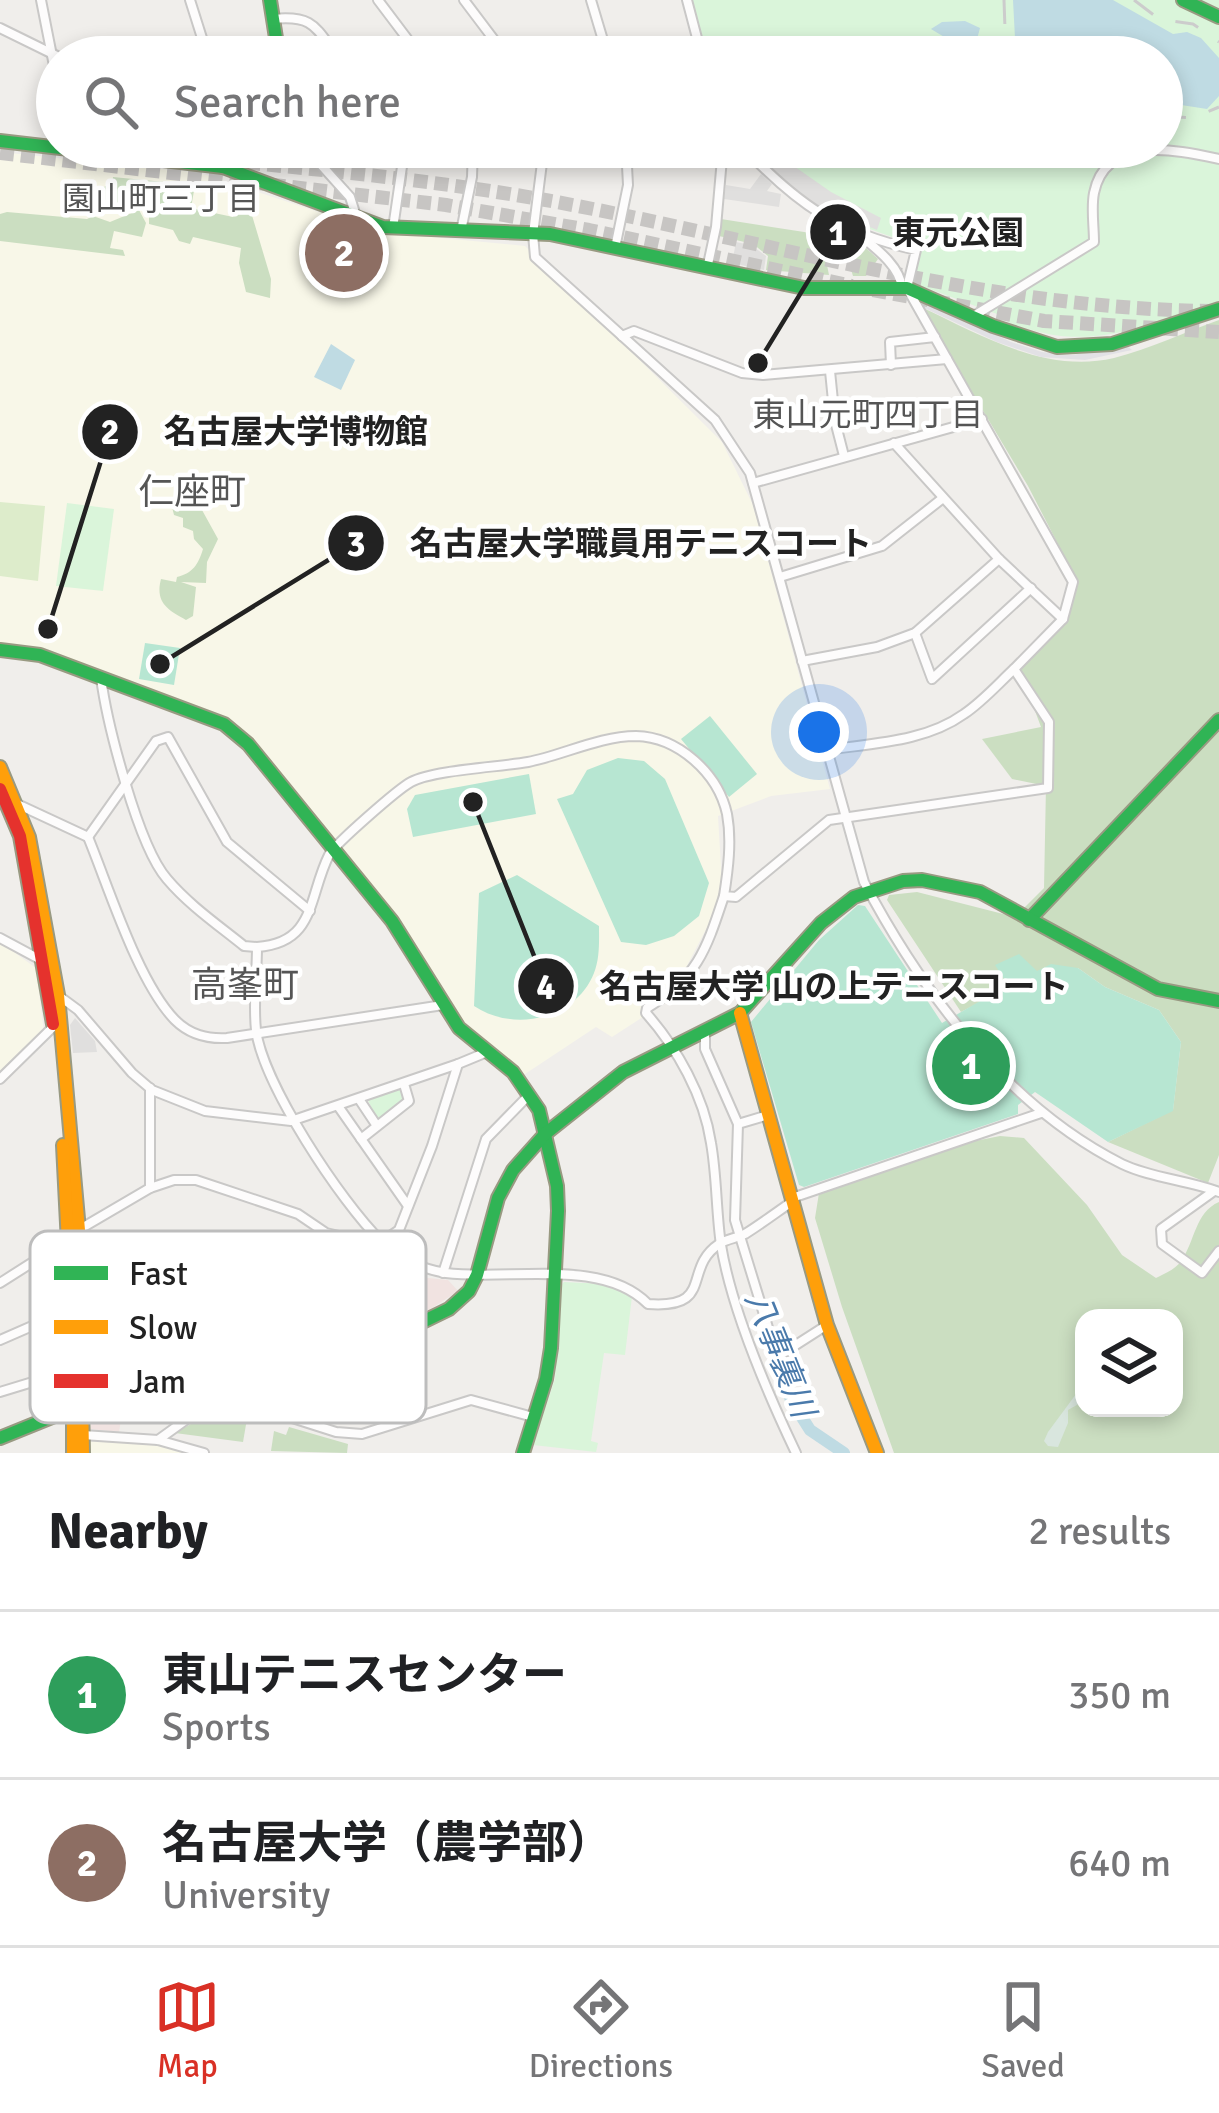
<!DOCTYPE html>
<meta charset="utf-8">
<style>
body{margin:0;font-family:Signika,"Noto Sans JP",sans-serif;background:#f6f6f6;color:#202124}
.controls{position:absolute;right:36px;bottom:36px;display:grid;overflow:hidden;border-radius:24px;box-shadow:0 6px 18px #0003}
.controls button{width:108px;height:108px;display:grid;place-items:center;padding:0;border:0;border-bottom:3px solid #e0e0e0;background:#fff;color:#202124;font:60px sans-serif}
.you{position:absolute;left:819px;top:732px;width:42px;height:42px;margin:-30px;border:9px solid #fff;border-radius:50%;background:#1a73e8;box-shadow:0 0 0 18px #1a73e833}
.badge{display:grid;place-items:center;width:78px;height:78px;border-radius:50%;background:#d93025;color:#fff;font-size:39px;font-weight:700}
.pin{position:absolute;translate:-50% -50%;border:6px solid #fff;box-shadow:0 3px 12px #0006}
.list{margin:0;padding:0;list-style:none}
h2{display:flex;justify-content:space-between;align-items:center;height:156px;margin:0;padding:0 48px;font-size:51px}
h2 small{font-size:39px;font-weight:400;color:#757577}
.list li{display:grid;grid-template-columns:78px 1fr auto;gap:36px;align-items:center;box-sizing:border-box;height:168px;padding:0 48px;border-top:3px solid #e0e0e0}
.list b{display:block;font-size:45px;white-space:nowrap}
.list p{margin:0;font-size:39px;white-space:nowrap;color:#757577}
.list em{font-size:39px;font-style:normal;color:#757577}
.icon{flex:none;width:66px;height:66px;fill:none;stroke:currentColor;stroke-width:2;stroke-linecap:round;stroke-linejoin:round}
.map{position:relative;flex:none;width:1219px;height:1453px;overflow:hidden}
.search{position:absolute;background:#fff;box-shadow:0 6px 18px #0003;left:36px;right:36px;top:36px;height:132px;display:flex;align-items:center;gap:30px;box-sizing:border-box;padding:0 42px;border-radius:66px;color:#757577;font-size:45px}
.sheet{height:492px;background:#fff}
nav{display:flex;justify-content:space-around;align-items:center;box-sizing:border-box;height:168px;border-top:3px solid #e0e0e0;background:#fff;font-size:33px;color:#757577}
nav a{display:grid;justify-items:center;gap:6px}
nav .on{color:#d93025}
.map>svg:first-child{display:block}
.commercial{fill:#f1e3e1}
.education{fill:#f8f7e8}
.grass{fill:#ddeccb}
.forest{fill:#cbdec1;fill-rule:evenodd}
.wetland{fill:#d9e6de}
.park{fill:#daf5da}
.pitch{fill:#b7e6d2}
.parking{fill:#e0dfde}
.plaza{fill:#e2e1e5}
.water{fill:#bfdbe3}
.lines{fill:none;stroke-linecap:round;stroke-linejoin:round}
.stream{stroke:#bfdbe3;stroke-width:3}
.river{stroke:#bfdbe3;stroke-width:12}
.highway-tunnel{stroke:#c7c5c3;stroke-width:14;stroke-dasharray:14 7;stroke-linecap:butt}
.street-casing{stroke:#c9c8c7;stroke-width:12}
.fast-casing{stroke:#999a82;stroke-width:16}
.slow-casing{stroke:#999a82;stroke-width:16}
.jam-casing{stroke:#999a82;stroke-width:16}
.street{stroke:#fdfcfc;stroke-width:8}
.fast{stroke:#30b455;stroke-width:12}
.slow{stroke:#ff9f0a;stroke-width:12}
.jam{stroke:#e5322d;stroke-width:12}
.rail{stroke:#ccc;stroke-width:3;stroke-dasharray:24 24;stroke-linecap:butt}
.labels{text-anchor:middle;stroke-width:9;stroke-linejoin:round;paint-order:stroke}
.neighbourhood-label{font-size:33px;fill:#555;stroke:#fff}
.water-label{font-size:33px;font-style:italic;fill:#4a7aab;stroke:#fff}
.quarter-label{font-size:36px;fill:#555;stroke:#fff}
.key{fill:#fff;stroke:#bdbdbd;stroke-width:3}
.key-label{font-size:33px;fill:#222}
.leader{fill:none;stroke:#222;stroke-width:4.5}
.callout-dot{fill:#222;stroke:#fff;stroke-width:4.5}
.mark-label{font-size:36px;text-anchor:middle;font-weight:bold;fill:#fff}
.callout-label{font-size:33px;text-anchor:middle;font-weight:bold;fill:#222;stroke:#fff;stroke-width:9;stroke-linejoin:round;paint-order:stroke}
</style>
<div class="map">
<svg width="1219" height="1453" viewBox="0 0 1219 1453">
<rect width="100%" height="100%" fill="#f0eeeb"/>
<g class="commercial">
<path d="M 408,1276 L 448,1280 L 458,1291 L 432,1308 L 359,1341 L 331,1339 L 279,1319 L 285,1302 L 290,1304 L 296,1289 L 349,1303 Z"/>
<path d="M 132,1393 L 140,1410 L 122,1413 L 119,1432 L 90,1429 L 95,1409 Z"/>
</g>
<g class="education">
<path d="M 0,152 L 200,173 L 379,232 L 525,246 L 722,442 L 753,505 L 830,789 L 771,796 L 718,816 L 722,884 L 713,916 L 682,975 L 646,1015 L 612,1037 L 596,1027 L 522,1076 L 452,1011 L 401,927 L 334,840 L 253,743 L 230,722 L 47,649 L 0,646 Z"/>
<path d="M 0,942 L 36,968 L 44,1032 L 0,1073 Z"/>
<path d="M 90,1437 L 154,1445 L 188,1453 L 90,1453 Z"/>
</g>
<path class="grass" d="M 0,502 L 45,506 L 38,581 L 0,576 Z"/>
<g class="forest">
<path d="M 113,177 L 195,185 L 191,208 L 233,217 L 241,198 L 248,202 L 271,279 L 270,298 L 246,292 L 239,263 L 241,248 L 193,237 L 190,244 L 179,241 L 173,230 L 149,224 L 149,197 L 120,196 L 114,214 L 102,211 L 106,201 L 102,193 L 105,186 L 112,188 Z"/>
<path d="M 139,210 L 146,223 L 142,237 L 114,231 L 110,248 L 123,250 L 125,256 L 0,241 L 0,214 L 7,212 L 87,219 L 93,216 L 110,222 Z"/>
<path d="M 721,219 L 817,234 L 834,230 L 857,240 L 878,259 L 866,276 L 853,276 L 848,260 L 827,265 L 829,275 L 766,270 L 768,256 L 753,244 L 719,236 Z"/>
<path d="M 921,307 C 981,335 1045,374 1114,358 C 1149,349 1185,332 1219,320 L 1219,1155 L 1208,1183 L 1108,1142 L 1173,1110 L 1181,1042 L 1159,1010 L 1105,987 L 1078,968 L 1037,972 L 961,1012 L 887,900 L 889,895 L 917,892 L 1015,917 L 1044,888 L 1046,786 L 1012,779 L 982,739 L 1041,727 L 1019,668 L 1069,617 L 1078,583 L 1028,486 Z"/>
<path d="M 172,507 L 202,510 L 218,539 L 207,562 L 206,583 L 181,582 L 196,587 L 193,616 L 186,620 C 167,610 155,602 161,579 L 176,582 L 177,577 C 193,573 198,565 203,549 L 194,539 L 193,531 L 183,527 L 183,518 L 174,515 Z"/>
<path d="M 1000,1136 L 1024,1138 L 1087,1205 L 1122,1255 L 1156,1278 C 1164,1274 1176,1269 1181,1261 C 1195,1242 1195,1212 1219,1202 L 1219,1453 L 894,1453 L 842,1307 L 815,1218 L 819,1193 L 970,1142 ZM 1084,1318 L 1174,1318 L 1174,1408 L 1084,1408 Z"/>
<path d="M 219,1408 L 248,1413 L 243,1442 L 175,1433 Z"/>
<path d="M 289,1427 L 348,1444 L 347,1453 L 271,1451 L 274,1431 L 286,1435 Z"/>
</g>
<path class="wetland" d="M 1082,1386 L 1084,1401 L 1068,1410 L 1068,1423 L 1058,1447 L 1048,1446 L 1044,1441 L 1048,1432 Z"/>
<g class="park">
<path d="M 692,0 L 1219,0 L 1219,301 C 1157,322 1097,350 1032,330 C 1019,326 1007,324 997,314 L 916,284 L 917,245 C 835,219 810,205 745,147 L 1162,147 L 1162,57 L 705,57 Z"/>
<path d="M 67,503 L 114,509 L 103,591 L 56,586 Z"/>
<path d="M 400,1089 L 406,1099 L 378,1123 L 368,1100 Z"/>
<path d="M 564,1282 L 605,1284 L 632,1296 L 625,1355 L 604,1353 L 591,1441 L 598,1443 L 596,1452 L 533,1445 L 555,1379 L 560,1287 Z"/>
</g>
<g class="pitch">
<path d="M 145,643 L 180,648 L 174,685 L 139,679 Z"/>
<path d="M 710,716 L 757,774 L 729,797 L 681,739 Z"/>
<path d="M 618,758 L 644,761 L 665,779 L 709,883 L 699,916 L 674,936 L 646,945 L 621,942 L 557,799 L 573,794 L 587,770 Z"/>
<path d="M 529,774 L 536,814 L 413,837 L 407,809 L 415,795 Z"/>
<path d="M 517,875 L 599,926 C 599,941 600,958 594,973 C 576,1019 514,1033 474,1006 L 479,893 Z"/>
<path d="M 858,905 L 865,906 L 942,1023 L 1008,985 L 995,965 L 1019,954 L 1037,971 L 1051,964 L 1078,968 L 1105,987 L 1159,1010 L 1181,1042 L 1173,1111 L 1108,1142 L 1035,1092 L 1018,1105 L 1018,1114 L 804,1187 L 799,1185 L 751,1022 L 819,940 Z"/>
</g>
<g class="parking">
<path d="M 778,155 L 831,192 L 881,218 L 877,230 L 818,206 L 797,191 L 768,166 Z"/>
<path d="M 761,174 L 772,184 L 767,191 L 781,194 L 779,207 L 724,199 L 726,185 L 750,189 Z"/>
<path d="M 736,242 L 751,245 L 766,256 L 764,270 L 732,263 Z"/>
<path d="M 75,1018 L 95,1041 L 97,1052 L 73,1053 L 70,1025 Z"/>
</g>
<path class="plaza" d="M 916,298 L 1011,342 L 1042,352 L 1072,355 L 1127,346 L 1132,350 L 1085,360 L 1041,357 L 997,342 L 920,306 Z"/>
<g class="water">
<path d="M 1013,0 L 1113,0 L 1173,34 L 1187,32 L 1201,38 L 1219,58 L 1219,96 L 1207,109 L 1162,102 L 1162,57 L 1016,57 Z"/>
<path d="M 965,21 L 980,28 L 977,39 L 946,38 L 931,29 L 942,22 Z"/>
<path d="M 331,344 L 355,360 L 341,390 L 314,377 Z"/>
</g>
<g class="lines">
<path class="stream" d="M 702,1050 L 717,1085"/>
<path class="river" d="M 773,1350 L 791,1400 L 810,1430 L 844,1453"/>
<g class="highway-tunnel">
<path d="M 0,153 L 446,205 L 589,230 L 852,286"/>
<path d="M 142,153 C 293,167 444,179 593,209 C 798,250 1000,309 1211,311"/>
<path d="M 873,290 L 1044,321 L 1219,332"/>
</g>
<defs>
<g id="street">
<path d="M 41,0 L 57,81"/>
<path d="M 190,0 L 208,57"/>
<path d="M 378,0 L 421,57"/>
<path d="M 464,0 L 507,57"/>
<path d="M 591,0 L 608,57"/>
<path d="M 687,0 L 702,57"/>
<path d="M 273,19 C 314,15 315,27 338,57"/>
<path d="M 0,28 L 59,57"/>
<path d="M 305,147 L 350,197 L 356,216"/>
<path d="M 544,147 L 533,234 L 535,257 L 715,420 L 750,473 L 864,882 C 922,992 1008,1107 1122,1164 C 1151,1178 1188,1180 1219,1192"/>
<path d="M 743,147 C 798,205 837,232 916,250 L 907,288 L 1073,582 L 1063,619 L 1014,669 L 1049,722 L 1048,788 L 829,820 L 736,897 L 724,896 C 728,870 732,841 727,814 C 718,773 678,737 636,736 C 600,736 563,755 528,762 C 500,767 433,770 411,782 C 398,789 335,844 329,855 C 308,897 316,943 257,947 C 257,974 253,1003 256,1030 C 263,1084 341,1202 381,1241 C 398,1258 422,1269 446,1273 C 508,1281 602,1257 648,1304 C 715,1309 682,1269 719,1244 C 726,1239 737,1238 745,1234 C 761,1224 777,1212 793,1201"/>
<path d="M 393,228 L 404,153 L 402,147"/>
<path d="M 461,231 L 472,177 L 473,147"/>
<path d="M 862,237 C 878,250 900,267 902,288"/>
<path d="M 615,248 L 628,185 L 626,147"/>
<path d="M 707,269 L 716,227 L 723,147"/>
<path d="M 972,317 L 1094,242 C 1094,226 1091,208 1094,193 C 1106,134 1177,150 1219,159"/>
<path d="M 622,336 L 634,331 L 742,373 L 763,375 L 947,359"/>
<path d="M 891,365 L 890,342 L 935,337"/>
<path d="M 830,371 L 835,421 L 844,456"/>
<path d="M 894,443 L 999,559 L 1063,619"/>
<path d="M 753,483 L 982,419"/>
<path d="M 780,577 L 882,546 L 943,498"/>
<path d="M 915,633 L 932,679 L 1031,588"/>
<path d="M 802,661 L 877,647 L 915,633 L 999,559"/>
<path d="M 101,678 C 107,723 138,846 167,879 C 189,905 218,925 244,946 L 257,947"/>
<path d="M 827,750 C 873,743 925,742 964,714 C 982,702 998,684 1014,669"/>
<path d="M 17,804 L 88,837 L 156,741 L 168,737 L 227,842 L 310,911"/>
<path d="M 88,837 C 109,888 138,982 175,1020 C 190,1035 207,1039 227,1038 L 443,1005"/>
<path d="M 724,896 C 706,950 698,977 647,1008 L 646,1013 C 677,1048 704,1096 711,1143 C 717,1177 716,1211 721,1245 C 732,1311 767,1392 796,1453"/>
<path d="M 0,938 L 41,960"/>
<path d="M 59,996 L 78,1010 L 132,1073 L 152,1090 L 205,1111 L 291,1121 L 458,1064"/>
<path d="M 705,1032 L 705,1049 L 738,1124 L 768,1115"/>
<path d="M 0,1079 L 53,1027"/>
<path d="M 359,1099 L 377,1126"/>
<path d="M 338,1106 L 408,1206"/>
<path d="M 738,1124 L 735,1220 L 777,1357 L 827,1325"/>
<path d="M 361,1139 L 409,1101 L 404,1084"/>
<path d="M 150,1188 L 150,1088"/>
<path d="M 1214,1191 L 1161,1229 L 1162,1244 L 1202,1273 L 1219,1251"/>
<path d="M 792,1198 L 1041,1113"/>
<path d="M 80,1229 L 150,1188 L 174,1180 L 196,1180 L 298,1214 L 326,1233 L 352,1239 L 386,1239 L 399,1230 L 432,1146 L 458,1064 L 487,1052"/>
<path d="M 443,1273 L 486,1139 L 530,1094"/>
<path d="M 0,1283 L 69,1239"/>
<path d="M 0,1340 L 71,1309"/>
<path d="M 0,1392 L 72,1370"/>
<path d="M 83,1435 L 158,1440 L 204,1453"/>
<path d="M 158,1440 L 194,1414 L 225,1404 L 264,1409 L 336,1432 L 362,1434 L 471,1400 L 533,1417"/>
</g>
<g id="fast">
<path d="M 270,0 L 279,57"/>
<path d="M 1183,0 L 1219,17"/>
<path d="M 0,141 L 223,167 L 383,227 L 550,234 L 804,288 L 907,288 L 993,326 L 1057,347 L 1112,344 L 1219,309"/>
<path d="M 223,167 L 244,147"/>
<path d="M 0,650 L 40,655 L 224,724 L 248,744 L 392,921 L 459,1028 L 513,1072 L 539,1110 L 557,1186 L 558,1211 L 551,1348 L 546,1379 L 523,1453"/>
<path d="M 1029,920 L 1219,720"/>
<path d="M 0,1438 L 116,1391 L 167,1347 L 202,1330 L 257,1324 L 352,1350 L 375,1345 L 449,1309 L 469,1291 L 477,1275 L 498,1198 L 513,1170 L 545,1134 L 623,1072 L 740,1013 L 821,923 L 854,897 L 903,881 L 922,880 L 980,892 L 1158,989 L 1219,1001"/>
</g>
<g id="slow">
<path d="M 0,767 L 29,837 L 58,995 L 79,1230 L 83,1453"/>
<path d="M 740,1013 L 827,1325 L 877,1453"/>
<path d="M 63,1145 L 73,1341 L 73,1453"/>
</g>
<path id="jam" d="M 0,789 L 20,836 L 53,1024"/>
</defs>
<use href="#street" class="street-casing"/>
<use href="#fast" class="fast-casing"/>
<use href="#slow" class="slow-casing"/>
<use href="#jam" class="jam-casing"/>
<use href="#street" class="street"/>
<use href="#fast" class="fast"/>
<use href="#slow" class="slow"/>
<use href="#jam" class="jam"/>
<g class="rail">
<path d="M 1004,0 L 1006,57"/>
<path d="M 1134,0 L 1159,19 L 1193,24 L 1219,42"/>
<path d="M 1162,116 L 1193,118 L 1219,107"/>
</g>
</g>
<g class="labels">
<g class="neighbourhood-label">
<text x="161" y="210">園山町三丁目</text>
<text x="868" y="426">東山元町四丁目</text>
</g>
<g class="water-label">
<text transform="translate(781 1354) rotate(68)" y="12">八事裏川</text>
</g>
<g class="quarter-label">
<text x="192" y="504">仁座町</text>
<text x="245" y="997">高峯町</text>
</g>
</g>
<rect x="30" y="1231" width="396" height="192" rx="18" class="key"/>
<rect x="54" y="1266" width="54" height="14" fill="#30b455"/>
<rect x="54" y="1320" width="54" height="14" fill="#ff9f0a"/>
<rect x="54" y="1374" width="54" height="14" fill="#e5322d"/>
<g class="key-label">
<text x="129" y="1285">Fast</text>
<text x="129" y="1339">Slow</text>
<text x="129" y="1393">Jam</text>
</g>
<path class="leader" d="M758 363L838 232M48 629L110 432M160 664L356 543M473 802L546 986"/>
<g class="callout-dot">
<circle cx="758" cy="363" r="12"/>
<circle cx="48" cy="629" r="12"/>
<circle cx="160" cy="664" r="12"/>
<circle cx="473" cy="802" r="12"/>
<circle cx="838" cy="232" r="30"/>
<circle cx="110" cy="432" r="30"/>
<circle cx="356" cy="543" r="30"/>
<circle cx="546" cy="986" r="30"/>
</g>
<g class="mark-label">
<text x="838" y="245">1</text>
<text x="110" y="444">2</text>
<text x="356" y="556">3</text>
<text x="546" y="999">4</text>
</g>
<g class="callout-label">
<text x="958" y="244">東元公園</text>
<text x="296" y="443">名古屋大学博物館</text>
<text x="641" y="555">名古屋大学職員用テニスコート</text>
<text x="834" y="998">名古屋大学 山の上テニスコート</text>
</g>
</svg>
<div class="controls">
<button><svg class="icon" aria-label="layers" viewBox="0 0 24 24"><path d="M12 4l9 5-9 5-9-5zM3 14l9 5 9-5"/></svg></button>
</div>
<div class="you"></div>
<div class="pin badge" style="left:971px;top:1066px;background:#2e9e5b">1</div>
<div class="pin badge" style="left:344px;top:253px;background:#8d6e63">2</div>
<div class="search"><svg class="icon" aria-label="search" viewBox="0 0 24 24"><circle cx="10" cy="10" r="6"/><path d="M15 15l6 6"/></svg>Search here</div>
</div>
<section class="sheet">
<h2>Nearby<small>2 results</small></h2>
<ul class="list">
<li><span class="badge" style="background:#2e9e5b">1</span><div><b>東山テニスセンター</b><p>Sports</p></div><em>350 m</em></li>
<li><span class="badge" style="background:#8d6e63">2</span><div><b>名古屋大学（農学部）</b><p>University</p></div><em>640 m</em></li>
</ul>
</section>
<nav>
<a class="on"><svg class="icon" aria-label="map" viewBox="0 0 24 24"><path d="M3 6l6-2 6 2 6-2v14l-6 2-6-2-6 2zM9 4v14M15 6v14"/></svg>Map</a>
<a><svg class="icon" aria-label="directions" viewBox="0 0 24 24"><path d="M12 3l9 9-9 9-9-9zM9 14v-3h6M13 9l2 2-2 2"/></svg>Directions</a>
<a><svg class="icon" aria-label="saved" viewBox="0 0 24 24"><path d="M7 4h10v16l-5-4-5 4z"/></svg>Saved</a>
</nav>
